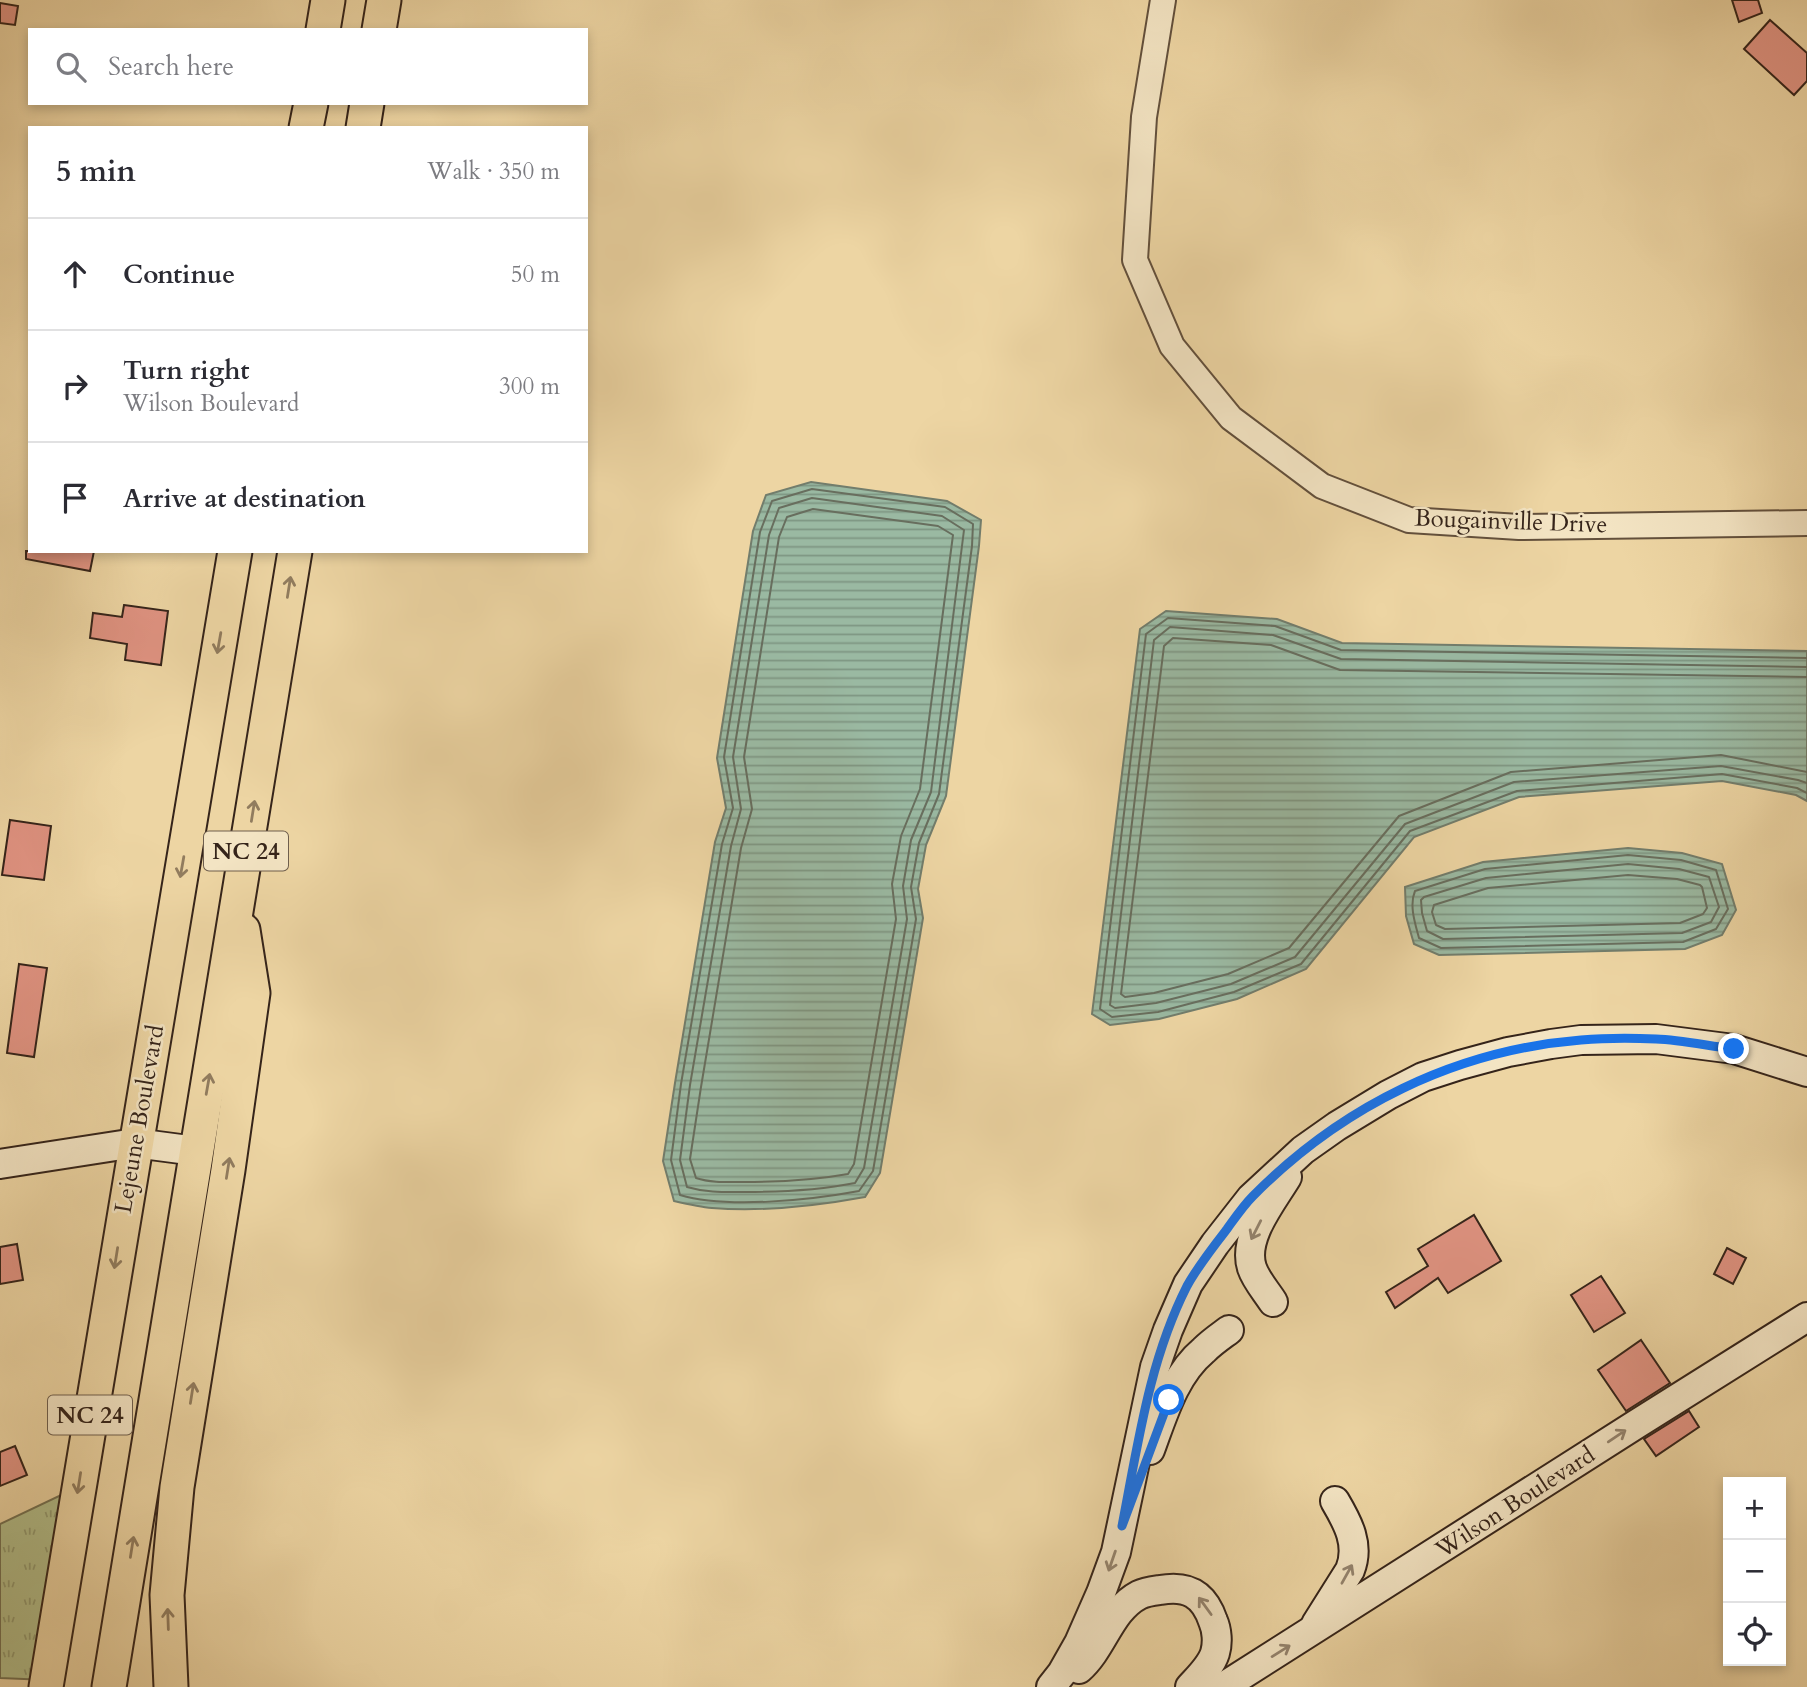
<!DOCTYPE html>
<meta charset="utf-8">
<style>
body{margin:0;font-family:Cardo,serif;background:#f2f2f3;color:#2b2b33}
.controls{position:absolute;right:21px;bottom:21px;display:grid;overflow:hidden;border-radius:0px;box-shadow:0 4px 10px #0003}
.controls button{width:63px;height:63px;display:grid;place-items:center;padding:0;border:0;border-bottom:2px solid #e1e1e2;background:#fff;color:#2b2b33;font:35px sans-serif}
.stop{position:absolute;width:21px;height:21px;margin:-16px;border:5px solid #1a73e8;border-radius:50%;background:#fff}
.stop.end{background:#1a73e8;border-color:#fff;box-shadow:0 2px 7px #0008}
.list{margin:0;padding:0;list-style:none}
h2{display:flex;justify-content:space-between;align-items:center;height:91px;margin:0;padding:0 28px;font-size:30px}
h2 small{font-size:23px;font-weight:400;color:#7c7c81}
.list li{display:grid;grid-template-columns:46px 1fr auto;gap:21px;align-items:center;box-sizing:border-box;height:112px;padding:0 28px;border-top:2px solid #e1e1e2}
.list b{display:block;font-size:26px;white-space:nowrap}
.list p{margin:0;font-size:23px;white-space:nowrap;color:#7c7c81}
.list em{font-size:23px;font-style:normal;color:#7c7c81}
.icon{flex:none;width:38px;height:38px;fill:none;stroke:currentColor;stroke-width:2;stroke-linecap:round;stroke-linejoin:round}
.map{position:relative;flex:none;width:1807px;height:1687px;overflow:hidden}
.search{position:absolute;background:#fff;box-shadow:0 4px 10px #0003;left:28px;top:28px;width:560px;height:77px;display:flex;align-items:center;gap:18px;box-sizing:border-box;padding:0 24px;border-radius:0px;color:#7c7c81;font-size:26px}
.panel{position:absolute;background:#fff;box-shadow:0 4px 10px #0003;left:28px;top:126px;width:560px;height:427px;border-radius:0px}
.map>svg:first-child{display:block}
.grass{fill:url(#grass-tufts);stroke:#747152;stroke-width:2}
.water{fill:url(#water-rules);stroke:#727d6c;stroke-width:2}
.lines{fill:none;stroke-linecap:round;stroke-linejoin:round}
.shore{stroke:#686e5e;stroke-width:2}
.building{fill:#e09382;stroke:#35241a;stroke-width:2}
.tertiary-casing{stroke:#63503c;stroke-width:28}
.secondary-casing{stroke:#35241a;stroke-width:32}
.trunk-casing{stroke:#35241a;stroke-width:37}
.tertiary{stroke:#f3e4c3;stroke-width:24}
.secondary{stroke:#f3e4c3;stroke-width:28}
.trunk{stroke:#edd5a3;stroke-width:33}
.oneway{stroke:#917c5e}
.oneway2{stroke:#94846e}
.route{stroke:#1a73e8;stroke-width:9}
.labels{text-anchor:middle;stroke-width:5;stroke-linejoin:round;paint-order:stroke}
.shield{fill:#f3e4c3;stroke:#6e5e4d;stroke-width:2}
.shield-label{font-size:23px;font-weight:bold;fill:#35241a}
.street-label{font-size:24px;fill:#35241a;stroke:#f3e4c3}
</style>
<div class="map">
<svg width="1807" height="1687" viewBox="0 0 1807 1687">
<defs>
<pattern id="grass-tufts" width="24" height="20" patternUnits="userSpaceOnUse" patternTransform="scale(1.75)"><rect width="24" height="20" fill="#b2be8a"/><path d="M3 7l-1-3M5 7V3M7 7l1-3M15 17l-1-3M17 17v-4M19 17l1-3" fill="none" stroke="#929a70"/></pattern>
<pattern id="water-rules" width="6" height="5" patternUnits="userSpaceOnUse" patternTransform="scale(1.75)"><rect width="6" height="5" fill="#9ab9a2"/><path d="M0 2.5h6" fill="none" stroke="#7e9683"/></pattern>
</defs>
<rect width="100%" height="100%" fill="#edd5a3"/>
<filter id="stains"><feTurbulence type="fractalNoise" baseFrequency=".00286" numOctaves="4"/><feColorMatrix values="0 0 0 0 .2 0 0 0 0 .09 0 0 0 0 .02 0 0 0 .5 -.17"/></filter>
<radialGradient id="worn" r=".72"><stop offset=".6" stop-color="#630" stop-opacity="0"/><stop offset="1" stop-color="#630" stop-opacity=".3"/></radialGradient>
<path class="grass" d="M 78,1487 L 47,1680 L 0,1678 L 0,1524 Z"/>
<g class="water">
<path d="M 811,482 L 947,501 L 981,520 L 979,546 L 946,796 L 926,845 L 918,889 L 923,918 L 880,1173 L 865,1197 C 816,1206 763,1212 712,1208 C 700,1207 687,1204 674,1201 L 663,1161 L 675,1083 L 715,842 L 726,808 L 717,758 L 753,531 L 766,495 Z"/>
<path d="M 1166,611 L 1277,619 L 1342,643 L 1807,651 L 1807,801 L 1796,795 L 1722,781 L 1519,797 L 1414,837 L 1306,969 L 1237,999 L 1159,1019 L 1110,1025 L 1092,1014 L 1140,629 Z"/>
<path d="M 1628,848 L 1682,853 L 1722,864 L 1736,910 L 1722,935 L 1685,949 L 1439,955 L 1414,944 L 1406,916 L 1405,887 L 1483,862 Z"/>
</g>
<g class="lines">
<g class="shore">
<path d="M 812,489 L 945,507 L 973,524 L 972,546 L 939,794 L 919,843 L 911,887 L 916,919 L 873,1171 L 859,1191 C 811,1200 727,1209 680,1195 L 671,1160 L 681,1084 L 722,844 L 733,808 L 724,757 L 760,532 L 772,501 Z"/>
<path d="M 812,498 L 942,516 L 964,530 L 931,792 L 911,840 L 903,886 L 907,919 L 864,1168 L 855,1183 C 820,1190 782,1192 746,1192 C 726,1192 707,1193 687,1187 L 680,1160 L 690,1085 L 731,846 L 741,809 L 733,757 L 769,535 L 779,508 Z"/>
<path d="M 813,509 L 938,526 L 953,535 L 920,789 L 901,836 L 892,884 L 896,919 L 854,1164 L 848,1174 C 815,1180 779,1182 744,1182 C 728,1182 711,1183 696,1178 L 690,1159 L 701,1087 L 741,848 L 752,809 L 744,757 L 779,537 L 787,517 Z"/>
<path d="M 1807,658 L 1341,650 L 1275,626 L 1168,618 L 1146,634 L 1100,1009 L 1112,1017 L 1158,1012 L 1234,992 L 1301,964 L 1410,831 L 1517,791 L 1722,774 L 1797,788 L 1807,793"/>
<path d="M 1807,667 L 1341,659 L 1273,635 L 1170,627 L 1154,640 L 1110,1005 L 1115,1008 L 1156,1003 L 1231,984 L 1295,957 L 1405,824 L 1514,782 L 1721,766 L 1798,780 L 1807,783"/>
<path d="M 1807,677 L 1340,670 L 1271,645 L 1173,638 L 1164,646 L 1121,994 L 1125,997 L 1154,993 L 1228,974 L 1289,948 L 1399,816 L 1511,772 L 1721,755 L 1807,772"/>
<path d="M 1628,855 L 1681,860 L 1716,870 L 1728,909 L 1716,929 L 1683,942 L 1441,948 L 1419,938 C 1415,923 1409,905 1415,891 L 1485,869 Z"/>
<path d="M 1628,864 L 1679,869 L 1709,877 L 1719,907 L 1711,922 L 1682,933 L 1443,939 L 1427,931 L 1422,913 L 1421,900 L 1424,897 L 1486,878 Z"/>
<path d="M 1628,875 L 1677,879 L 1700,885 L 1702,887 L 1707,908 L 1703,914 L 1680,923 L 1445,929 L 1436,925 L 1432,912 L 1434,905 L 1488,888 Z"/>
</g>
</g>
<g class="building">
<path d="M 1732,0 L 1758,0 L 1762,13 L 1739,22 Z"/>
<path d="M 0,3 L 18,6 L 15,25 L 0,23 Z"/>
<path d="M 1770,20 L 1807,53 L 1807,81 L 1794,95 L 1744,49 Z"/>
<path d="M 26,551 L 94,551 L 90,571 L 26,559 Z"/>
<path d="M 124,605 L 168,611 L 161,665 L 125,660 L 127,644 L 90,638 L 93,613 L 122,617 Z"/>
<path d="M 10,820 L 51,826 L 44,880 L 2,875 Z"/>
<path d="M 19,964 L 47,968 L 34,1057 L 7,1053 Z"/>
<path d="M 1474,1215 L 1501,1261 L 1448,1293 L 1438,1278 L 1395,1308 L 1386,1292 L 1428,1266 L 1418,1249 Z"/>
<path d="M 17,1244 L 23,1280 L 0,1284 L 0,1247 Z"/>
<path d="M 1727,1248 L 1746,1258 L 1733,1284 L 1714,1274 Z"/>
<path d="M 1601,1276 L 1625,1313 L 1594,1332 L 1571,1295 Z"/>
<path d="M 1641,1340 L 1670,1383 L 1626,1411 L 1598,1370 Z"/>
<path d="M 1689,1411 L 1699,1427 L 1656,1456 L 1644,1439 Z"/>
<path d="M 15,1446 L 27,1475 L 0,1486 L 0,1452 Z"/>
</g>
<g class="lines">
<defs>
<path id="tertiary" d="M 1163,0 L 1144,117 L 1135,260 L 1172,346 L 1231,418 L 1322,486 L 1409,520 L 1519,527 L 1807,523"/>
<g id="secondary">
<path d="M 0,1164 L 135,1143 L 196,1151"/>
<path d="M 1273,1302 C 1266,1291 1256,1280 1252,1268 C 1242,1238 1272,1202 1287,1177"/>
<path d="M 1150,1450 C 1163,1415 1174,1375 1204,1350 C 1212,1342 1221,1336 1229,1330"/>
<path d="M 1316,1624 L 1350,1570 C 1360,1545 1348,1523 1335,1501"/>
<path d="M 1079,1669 C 1103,1648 1110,1610 1139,1595 C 1145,1592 1153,1591 1160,1590 C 1187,1585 1204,1594 1213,1621 C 1217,1630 1218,1643 1215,1653 C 1211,1666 1199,1677 1190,1687"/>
<path d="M 1051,1687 L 1062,1673 L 1079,1643 L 1101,1593 L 1116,1552 L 1155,1367 L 1168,1330 L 1188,1284 L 1215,1244 L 1251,1198 L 1303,1150 L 1337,1126 L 1388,1095 L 1423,1077 L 1460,1065 L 1508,1052 L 1551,1044 L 1581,1040 L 1656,1039 L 1734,1049 L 1807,1072"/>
<path d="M 1223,1687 L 1635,1425 L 1807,1317"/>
</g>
<g id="trunk">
<path d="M 323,30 L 328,0"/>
<path d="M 379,30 L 384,0"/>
<path d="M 306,128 L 311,103"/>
<path d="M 363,128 L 367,103"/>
<path d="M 46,1687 L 235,551"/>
<path d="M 109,1687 L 295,551"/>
<path d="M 171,1687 L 167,1595 L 177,1487 L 228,1170 L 253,993 L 243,930"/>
</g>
</defs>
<use href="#tertiary" class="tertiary-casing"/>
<use href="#secondary" class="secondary-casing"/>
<use href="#trunk" class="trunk-casing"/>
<use href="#tertiary" class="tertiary"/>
<use href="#secondary" class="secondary"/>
<use href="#trunk" class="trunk"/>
</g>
<defs><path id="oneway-shaft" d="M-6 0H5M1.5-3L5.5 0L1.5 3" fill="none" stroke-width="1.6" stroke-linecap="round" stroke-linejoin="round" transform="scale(1.75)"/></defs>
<g class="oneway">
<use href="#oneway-shaft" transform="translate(289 587) rotate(-81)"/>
<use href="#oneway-shaft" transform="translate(219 643) rotate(100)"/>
<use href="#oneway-shaft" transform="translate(253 811) rotate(-81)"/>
<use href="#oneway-shaft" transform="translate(182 867) rotate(100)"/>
<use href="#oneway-shaft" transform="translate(208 1084) rotate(-80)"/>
<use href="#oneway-shaft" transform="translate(228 1168) rotate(-81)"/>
<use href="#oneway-shaft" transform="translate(116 1258) rotate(99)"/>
<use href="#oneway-shaft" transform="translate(192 1393) rotate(-81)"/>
<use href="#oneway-shaft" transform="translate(79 1483) rotate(99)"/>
<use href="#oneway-shaft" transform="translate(132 1547) rotate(-81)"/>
<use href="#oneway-shaft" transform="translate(168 1619) rotate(-92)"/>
</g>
<g class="oneway2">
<use href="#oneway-shaft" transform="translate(1256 1230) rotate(117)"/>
<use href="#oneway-shaft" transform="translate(1617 1436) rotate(-34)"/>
<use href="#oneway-shaft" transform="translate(1112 1561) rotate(109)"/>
<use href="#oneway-shaft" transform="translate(1347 1574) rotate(-61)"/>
<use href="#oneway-shaft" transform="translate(1205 1606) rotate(-126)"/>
<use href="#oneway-shaft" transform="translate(1281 1651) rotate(-32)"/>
</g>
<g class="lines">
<path class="route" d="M 1169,1400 L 1122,1526 C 1138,1444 1149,1361 1187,1286 C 1198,1266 1213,1247 1227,1229 C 1235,1218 1243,1206 1253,1196 C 1341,1107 1455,1050 1581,1040 C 1605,1038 1631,1038 1656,1039 C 1682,1040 1708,1046 1734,1049"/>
</g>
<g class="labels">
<g class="shield">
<rect x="204" y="831.5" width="84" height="39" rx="5"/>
<rect x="48" y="1395.5" width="84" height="39" rx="5"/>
</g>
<g class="shield-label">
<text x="246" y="859">NC 24</text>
<text x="90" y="1423">NC 24</text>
</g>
<g class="street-label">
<text transform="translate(1511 521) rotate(2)" y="8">Bougainville Drive</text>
<text transform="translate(139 1119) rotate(-80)" y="8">Lejeune Boulevard</text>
<text transform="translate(1515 1502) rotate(-33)" y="8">Wilson Boulevard</text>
</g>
</g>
<rect width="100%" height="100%" filter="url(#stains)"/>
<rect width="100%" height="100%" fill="url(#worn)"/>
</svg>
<div class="controls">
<button>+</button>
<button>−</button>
<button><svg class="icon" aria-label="locate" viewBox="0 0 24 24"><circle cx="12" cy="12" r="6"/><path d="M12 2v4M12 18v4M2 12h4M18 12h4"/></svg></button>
</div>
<div class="stop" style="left:1169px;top:1400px"></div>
<div class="stop end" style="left:1734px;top:1049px"></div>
<div class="search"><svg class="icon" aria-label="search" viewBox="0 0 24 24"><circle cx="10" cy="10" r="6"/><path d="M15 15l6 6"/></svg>Search here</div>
<section class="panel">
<h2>5 min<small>Walk · 350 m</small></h2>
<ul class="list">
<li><svg class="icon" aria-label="ahead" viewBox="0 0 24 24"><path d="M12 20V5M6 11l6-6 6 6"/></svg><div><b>Continue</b></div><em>50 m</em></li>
<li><svg class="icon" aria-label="right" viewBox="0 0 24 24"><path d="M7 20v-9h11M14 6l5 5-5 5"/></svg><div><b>Turn right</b><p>Wilson Boulevard</p></div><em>300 m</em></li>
<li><svg class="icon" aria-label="arrive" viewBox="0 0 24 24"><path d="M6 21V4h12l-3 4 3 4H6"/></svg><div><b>Arrive at destination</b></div></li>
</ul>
</section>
</div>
